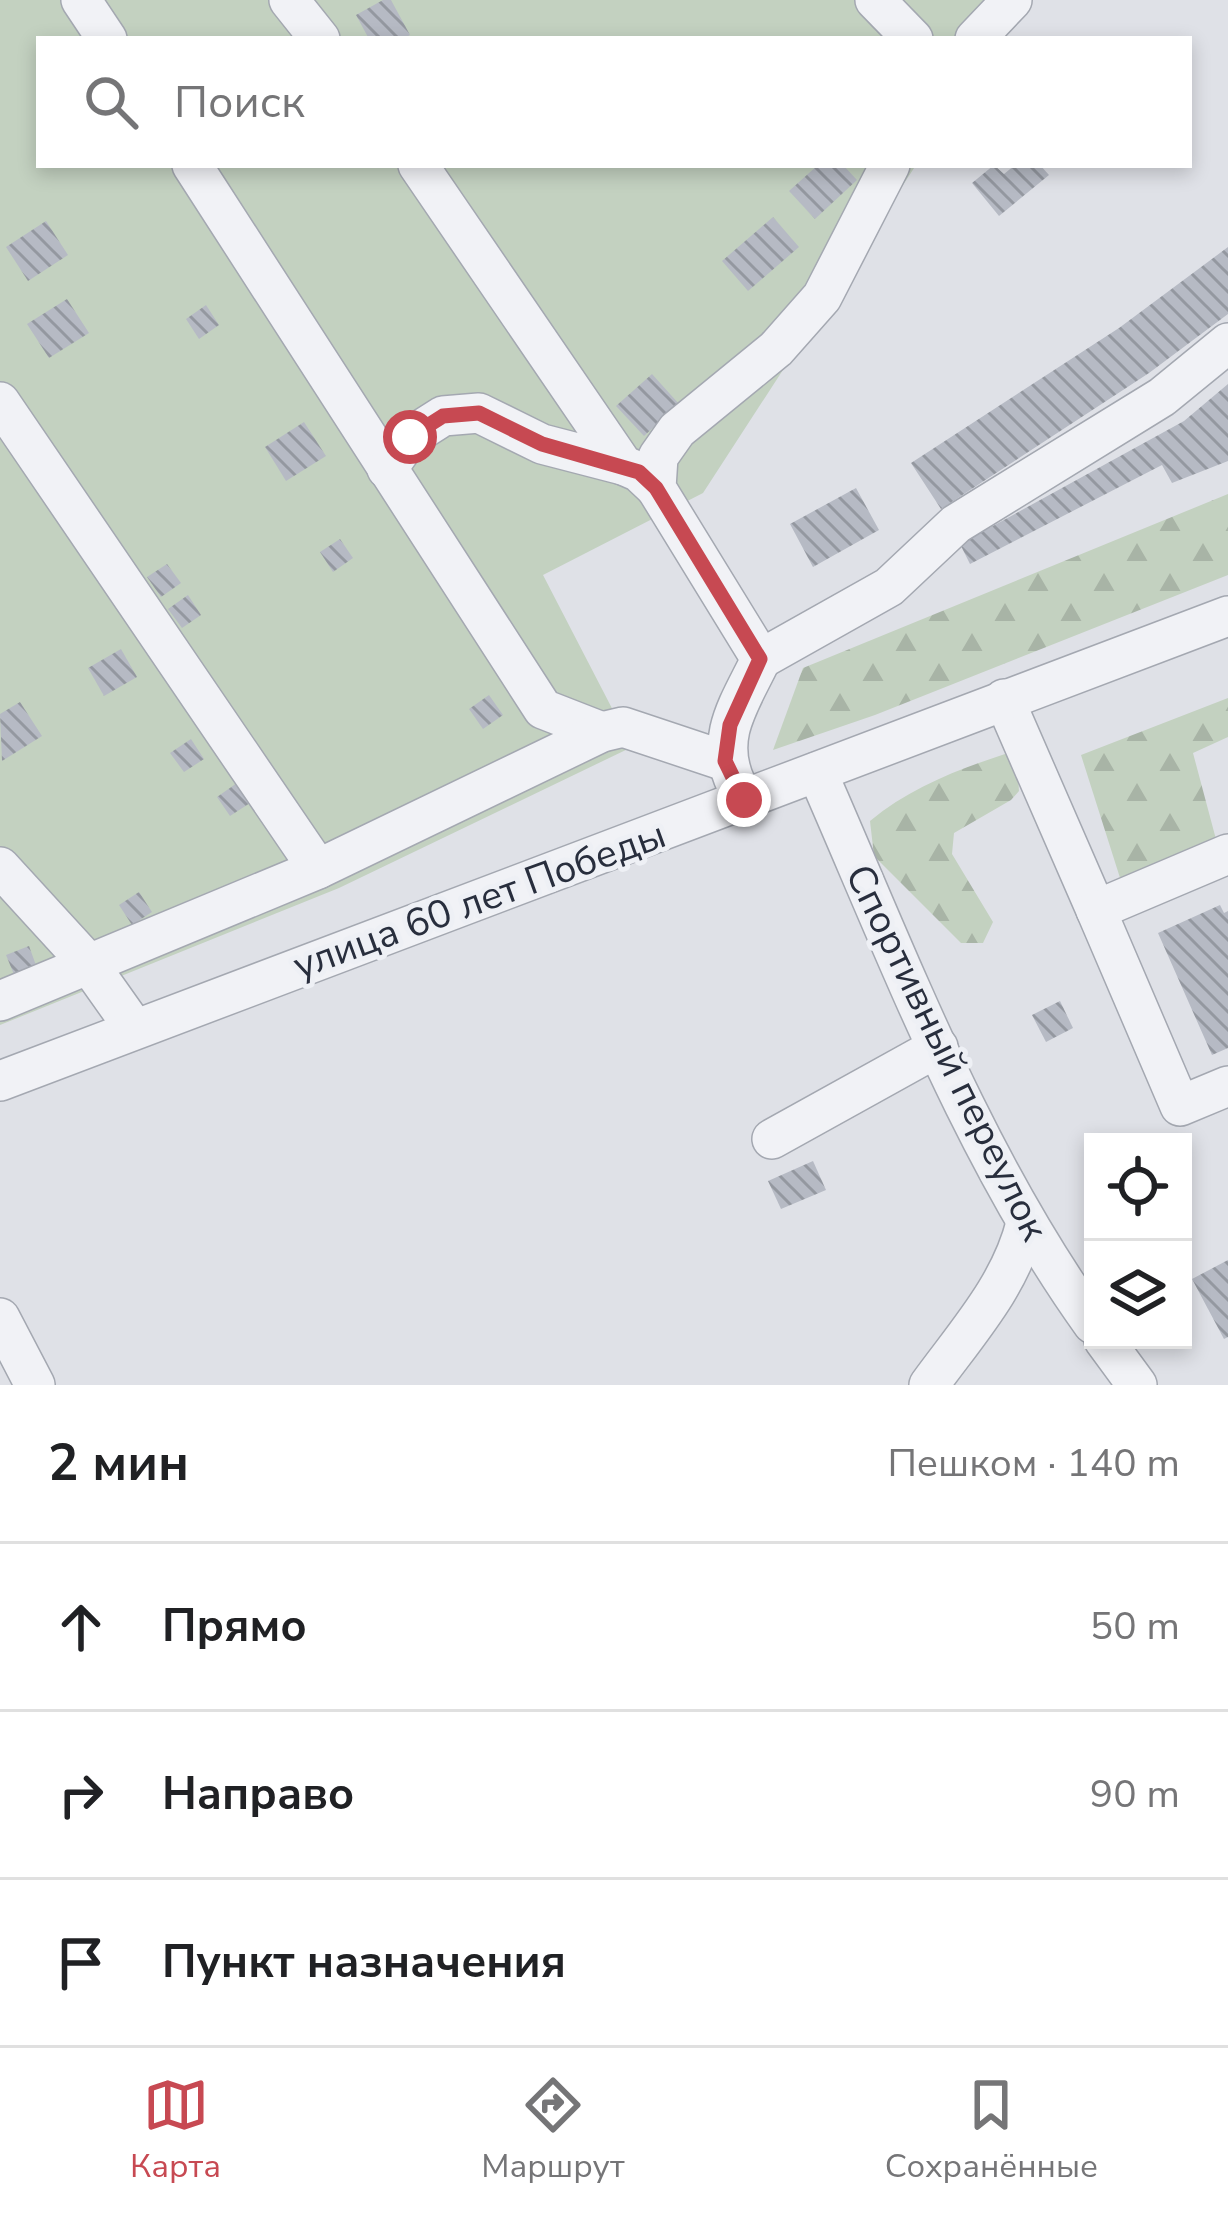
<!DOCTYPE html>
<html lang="ru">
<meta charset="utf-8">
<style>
body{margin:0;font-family:"Nunito Sans",sans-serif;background:#f6f6f6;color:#202124}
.controls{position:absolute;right:36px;bottom:36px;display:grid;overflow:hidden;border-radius:0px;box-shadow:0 6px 18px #0003}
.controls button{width:108px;height:108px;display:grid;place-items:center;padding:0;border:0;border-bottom:3px solid #e0e0e0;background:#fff;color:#202124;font:60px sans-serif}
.stop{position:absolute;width:36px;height:36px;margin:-27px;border:9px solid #c74952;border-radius:50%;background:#fff}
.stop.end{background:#c74952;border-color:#fff;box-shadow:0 3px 12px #0008}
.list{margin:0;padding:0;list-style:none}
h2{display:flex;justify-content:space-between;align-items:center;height:156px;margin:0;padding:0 48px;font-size:51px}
h2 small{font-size:39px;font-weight:400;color:#757577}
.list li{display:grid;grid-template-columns:78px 1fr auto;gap:36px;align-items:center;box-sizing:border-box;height:168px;padding:0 48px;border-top:3px solid #e0e0e0}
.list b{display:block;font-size:45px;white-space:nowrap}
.list em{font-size:39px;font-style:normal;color:#757577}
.icon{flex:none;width:66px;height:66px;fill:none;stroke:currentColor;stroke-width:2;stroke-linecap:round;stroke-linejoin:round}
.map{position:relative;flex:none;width:1228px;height:1385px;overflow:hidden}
.search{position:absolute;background:#fff;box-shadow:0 6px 18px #0003;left:36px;right:36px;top:36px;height:132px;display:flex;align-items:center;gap:30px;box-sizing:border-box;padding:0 42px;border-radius:0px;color:#757577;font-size:45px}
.sheet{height:660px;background:#fff}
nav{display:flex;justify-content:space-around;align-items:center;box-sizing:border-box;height:168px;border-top:3px solid #e0e0e0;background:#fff;font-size:33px;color:#757577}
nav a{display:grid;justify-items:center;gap:6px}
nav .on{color:#c74952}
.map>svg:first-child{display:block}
.forest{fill:url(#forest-firs)}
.green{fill:#c3d1c0}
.building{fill:url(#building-back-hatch)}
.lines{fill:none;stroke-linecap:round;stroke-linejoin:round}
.minor-casing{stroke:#a4a8b1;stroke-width:42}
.minor{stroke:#f1f2f6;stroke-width:39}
.route{stroke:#c74952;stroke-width:15}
.labels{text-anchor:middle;stroke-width:10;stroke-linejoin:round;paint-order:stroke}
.street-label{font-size:39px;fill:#282e3d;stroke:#eef0f5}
</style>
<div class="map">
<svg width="1228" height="1385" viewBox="0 0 1228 1385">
<defs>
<pattern id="forest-firs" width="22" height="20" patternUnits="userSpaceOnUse" patternTransform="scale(3)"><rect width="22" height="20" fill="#c3d1c0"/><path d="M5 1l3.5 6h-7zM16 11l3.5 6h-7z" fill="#a8b4a6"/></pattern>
<pattern id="building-back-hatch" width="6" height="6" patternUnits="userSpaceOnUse" patternTransform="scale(3)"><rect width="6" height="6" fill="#b6bac4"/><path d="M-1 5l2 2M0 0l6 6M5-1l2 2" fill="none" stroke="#9498a0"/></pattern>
</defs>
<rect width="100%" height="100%" fill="#dfe1e7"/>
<g class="forest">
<path d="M 1228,494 L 1228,575 L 875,715 L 773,750 L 803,668 Z"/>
<path d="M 1228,698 L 1228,737 L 1193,753 L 1217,843 L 1121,881 L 1081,755 Z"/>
<path d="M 1005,754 L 1017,760 L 1019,791 L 1011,800 L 954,833 L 952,854 L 993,922 L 983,943 L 961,943 L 874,856 L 870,821 C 910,788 956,770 1005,754 Z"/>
</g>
<path class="green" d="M 0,0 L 1023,0 L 997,39 L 39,39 L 39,165 L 916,165 L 703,493 L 543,575 L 632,747 L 339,888 L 0,1025 Z"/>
<g class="building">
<path d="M 383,0 L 391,0 L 410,35 L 403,39 L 369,39 L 356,15 Z"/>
<path d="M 818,165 L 843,165 L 857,180 L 815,219 L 789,191 Z"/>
<path d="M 994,165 L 1004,174 L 1015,165 L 1040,165 L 1049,175 L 999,216 L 972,183 Z"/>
<path d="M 773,217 L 799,247 L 748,291 L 722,261 Z"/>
<path d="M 46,221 L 68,255 L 28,281 L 6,247 Z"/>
<path d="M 1228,247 L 1228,314 L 1149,373 L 941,509 L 911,463 L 1119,328 Z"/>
<path d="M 67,299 L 89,333 L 49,358 L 27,324 Z"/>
<path d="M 206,305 L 219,325 L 199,339 L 186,319 Z"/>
<path d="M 652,374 L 679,404 L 644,436 L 616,406 Z"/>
<path d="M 1228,384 L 1228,461 L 1172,483 L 1162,465 L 970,564 L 960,544 L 1184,421 Z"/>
<path d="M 304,422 L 326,456 L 286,481 L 265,447 Z"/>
<path d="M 856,488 L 879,530 L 813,567 L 790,524 Z"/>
<path d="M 340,539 L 353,558 L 333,572 L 320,552 Z"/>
<path d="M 167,564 L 181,583 L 161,597 L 147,577 Z"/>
<path d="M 188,595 L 201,615 L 182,628 L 168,609 Z"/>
<path d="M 121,649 L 137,677 L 104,696 L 88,668 Z"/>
<path d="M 489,695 L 503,715 L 483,729 L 469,709 Z"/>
<path d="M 20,702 L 42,736 L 2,761 L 0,714 Z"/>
<path d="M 191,739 L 204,759 L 184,772 L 170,753 Z"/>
<path d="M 237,783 L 250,803 L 230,816 L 217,797 Z"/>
<path d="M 139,892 L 152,912 L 132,925 L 119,905 Z"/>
<path d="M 1220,905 L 1224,913 L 1228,911 L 1228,1048 L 1212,1055 L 1158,933 Z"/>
<path d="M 29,946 L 37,968 L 15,977 L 6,955 Z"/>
<path d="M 1060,1001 L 1073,1028 L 1046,1042 L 1032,1015 Z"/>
<path d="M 813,1161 L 826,1190 L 781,1209 L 768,1181 Z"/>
<path d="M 1228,1260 L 1228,1337 L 1224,1339 L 1192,1279 Z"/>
</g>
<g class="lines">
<defs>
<g id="minor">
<path d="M 81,0 L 107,39"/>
<path d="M 289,0 L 320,39"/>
<path d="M 875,0 L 913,39"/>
<path d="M 975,39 L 1012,0"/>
<path d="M 192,165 L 543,709 L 602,732"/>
<path d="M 418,165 L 623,465 L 639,472 L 656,488"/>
<path d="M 0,402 L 318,869"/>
<path d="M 387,469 L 410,437 L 443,416 L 479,413 L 542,444 L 623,465"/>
<path d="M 761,659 L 889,587 L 956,524 L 1162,397 L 1228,343"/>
<path d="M 1004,699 L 1096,910 L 1228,854"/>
<path d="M 817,772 C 899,959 973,1157 1093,1324"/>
<path d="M 736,784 C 714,737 740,703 761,659 L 656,488 L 658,457 L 677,430 L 776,349 L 822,297 L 890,165"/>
<path d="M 0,867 L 88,963 L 134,1028"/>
<path d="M 1096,910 L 1180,1106 L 1228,1086"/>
<path d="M 0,1001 L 318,869 L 602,732 L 623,727 L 725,761"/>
<path d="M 0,1081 L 1228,616"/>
<path d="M 772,1139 L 938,1047"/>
<path d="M 0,1318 L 35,1385"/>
<path d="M 1104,1340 L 1137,1385"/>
<path d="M 929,1385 C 966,1334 1011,1285 1026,1223"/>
</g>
</defs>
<use href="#minor" class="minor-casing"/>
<use href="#minor" class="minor"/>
</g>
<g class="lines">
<path class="route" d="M 410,437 L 443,416 L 479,413 L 542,444 L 639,472 L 656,488 L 760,659 L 730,725 L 725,761 L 744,800"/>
</g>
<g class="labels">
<g class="street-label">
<text transform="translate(479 899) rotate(-20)" y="14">улица 60 лет Победы</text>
<text transform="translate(948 1052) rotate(64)" y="14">Спортивный переулок</text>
</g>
</g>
</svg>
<div class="controls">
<button><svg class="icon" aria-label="locate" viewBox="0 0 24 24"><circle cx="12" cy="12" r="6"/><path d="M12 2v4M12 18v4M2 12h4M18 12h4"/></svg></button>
<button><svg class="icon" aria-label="layers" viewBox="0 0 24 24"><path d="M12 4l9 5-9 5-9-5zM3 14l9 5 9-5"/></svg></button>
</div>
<div class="stop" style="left:410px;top:437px"></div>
<div class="stop end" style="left:744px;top:800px"></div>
<div class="search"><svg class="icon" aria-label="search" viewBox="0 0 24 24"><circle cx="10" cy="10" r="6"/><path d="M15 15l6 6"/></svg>Поиск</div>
</div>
<section class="sheet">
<h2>2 мин<small>Пешком · 140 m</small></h2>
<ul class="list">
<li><svg class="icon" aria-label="ahead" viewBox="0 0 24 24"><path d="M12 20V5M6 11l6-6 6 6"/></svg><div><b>Прямо</b></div><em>50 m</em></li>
<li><svg class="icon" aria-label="right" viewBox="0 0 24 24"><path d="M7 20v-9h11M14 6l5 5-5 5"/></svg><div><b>Направо</b></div><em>90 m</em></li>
<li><svg class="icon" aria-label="arrive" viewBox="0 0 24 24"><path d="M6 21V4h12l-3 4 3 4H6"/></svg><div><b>Пункт назначения</b></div></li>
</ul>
</section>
<nav>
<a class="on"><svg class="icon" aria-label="map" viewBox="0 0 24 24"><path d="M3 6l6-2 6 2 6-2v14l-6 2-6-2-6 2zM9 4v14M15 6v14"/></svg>Карта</a>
<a><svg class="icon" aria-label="directions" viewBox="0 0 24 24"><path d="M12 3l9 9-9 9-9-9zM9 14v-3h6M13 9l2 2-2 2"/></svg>Маршрут</a>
<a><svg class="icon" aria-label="saved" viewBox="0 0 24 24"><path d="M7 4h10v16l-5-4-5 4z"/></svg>Сохранённые</a>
</nav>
